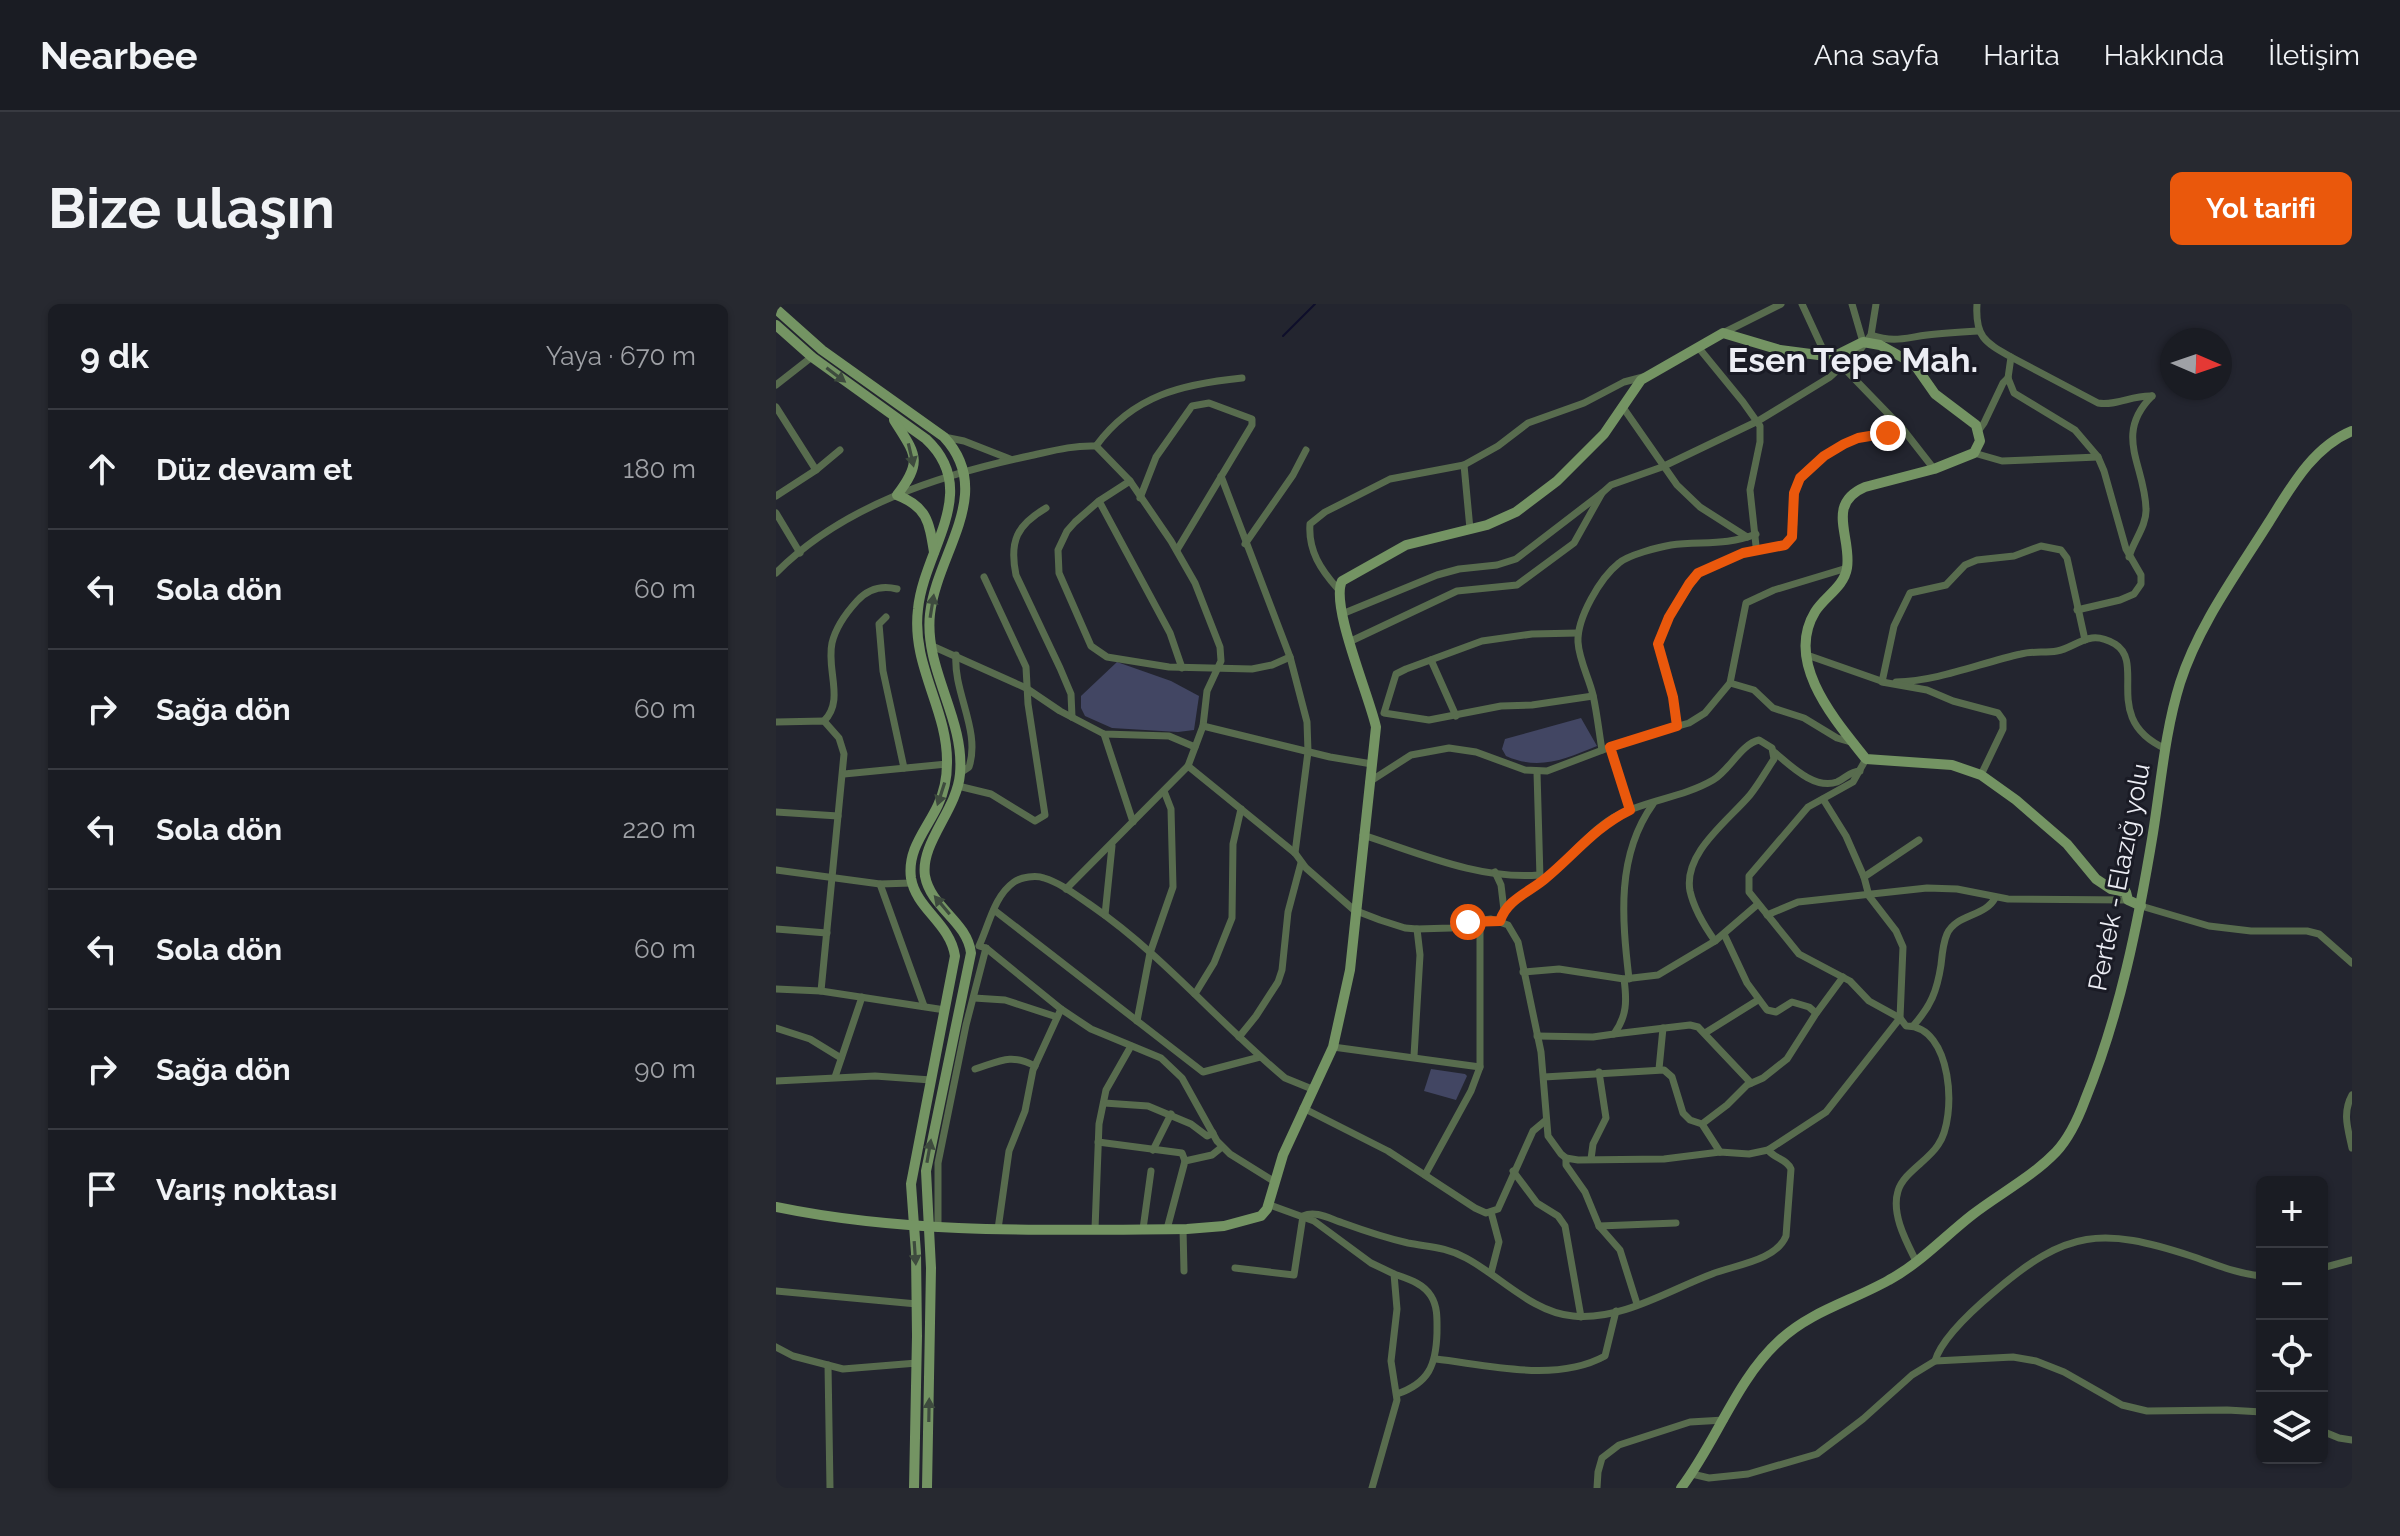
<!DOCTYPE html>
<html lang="tr">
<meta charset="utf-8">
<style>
body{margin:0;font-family:Raleway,sans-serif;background:#272930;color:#f1f3f6}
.controls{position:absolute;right:24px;bottom:24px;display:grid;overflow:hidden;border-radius:12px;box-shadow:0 2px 6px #0004}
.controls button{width:72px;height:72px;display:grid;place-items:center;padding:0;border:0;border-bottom:2px solid #383a41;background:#1a1c23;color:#f1f3f6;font:40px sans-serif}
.compass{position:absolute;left:1384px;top:24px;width:72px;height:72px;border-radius:50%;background:#1a1c23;box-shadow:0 2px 6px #0004;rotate:92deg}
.stop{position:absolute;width:24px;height:24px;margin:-18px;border:6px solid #ea580c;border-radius:50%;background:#fff}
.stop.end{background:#ea580c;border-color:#fff;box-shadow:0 2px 8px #0008}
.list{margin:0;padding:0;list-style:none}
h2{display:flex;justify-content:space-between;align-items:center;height:104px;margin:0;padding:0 32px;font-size:34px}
h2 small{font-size:26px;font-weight:400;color:#9fa1a6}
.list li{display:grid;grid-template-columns:52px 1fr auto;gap:24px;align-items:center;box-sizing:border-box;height:120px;padding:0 32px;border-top:2px solid #383a41}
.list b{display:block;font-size:30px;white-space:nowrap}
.list em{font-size:26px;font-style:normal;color:#9fa1a6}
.icon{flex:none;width:44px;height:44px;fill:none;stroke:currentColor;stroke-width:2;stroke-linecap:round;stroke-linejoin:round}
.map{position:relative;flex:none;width:1576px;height:1184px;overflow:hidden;border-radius:12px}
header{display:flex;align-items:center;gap:48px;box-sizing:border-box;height:112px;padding:0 40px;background:#1a1c23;border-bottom:2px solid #383a41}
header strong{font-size:38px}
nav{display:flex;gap:44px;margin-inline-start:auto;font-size:28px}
.intro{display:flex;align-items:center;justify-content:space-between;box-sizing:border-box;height:192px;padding:0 48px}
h1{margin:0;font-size:56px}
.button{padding:20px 36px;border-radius:12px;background:#ea580c;color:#fff;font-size:28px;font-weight:700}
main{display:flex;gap:48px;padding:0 48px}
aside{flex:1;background:#1a1c23;border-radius:12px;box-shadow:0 2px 6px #0004}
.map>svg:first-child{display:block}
.green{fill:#424663}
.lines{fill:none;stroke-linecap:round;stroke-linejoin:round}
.stream{stroke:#0e0e2b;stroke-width:2}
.street{stroke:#586c4e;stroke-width:7}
.secondary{stroke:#749463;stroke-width:10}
.oneway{fill:#3e4b3e}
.route{stroke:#ea580c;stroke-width:10}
.labels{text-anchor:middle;stroke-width:6;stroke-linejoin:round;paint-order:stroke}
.street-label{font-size:26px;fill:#ecedf4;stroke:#1a1b25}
.district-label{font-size:34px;font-weight:bold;fill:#ecedf4;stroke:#1a1b25}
</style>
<header>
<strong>Nearbee</strong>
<nav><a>Ana sayfa</a><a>Harita</a><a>Hakkında</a><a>İletişim</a></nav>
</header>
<div class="intro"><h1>Bize ulaşın</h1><a class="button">Yol tarifi</a></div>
<main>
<aside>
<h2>9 dk<small>Yaya · 670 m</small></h2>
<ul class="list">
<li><svg class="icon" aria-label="ahead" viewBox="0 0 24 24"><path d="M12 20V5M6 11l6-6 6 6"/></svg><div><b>Düz devam et</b></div><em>180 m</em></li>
<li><svg class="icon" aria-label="left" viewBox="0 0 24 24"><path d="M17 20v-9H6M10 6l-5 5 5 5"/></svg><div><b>Sola dön</b></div><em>60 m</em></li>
<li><svg class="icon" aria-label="right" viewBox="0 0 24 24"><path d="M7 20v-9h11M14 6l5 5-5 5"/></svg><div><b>Sağa dön</b></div><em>60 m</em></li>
<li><svg class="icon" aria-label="left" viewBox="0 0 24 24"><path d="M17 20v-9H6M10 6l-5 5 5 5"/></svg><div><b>Sola dön</b></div><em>220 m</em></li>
<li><svg class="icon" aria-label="left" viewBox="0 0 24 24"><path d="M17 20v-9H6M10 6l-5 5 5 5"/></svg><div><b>Sola dön</b></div><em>60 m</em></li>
<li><svg class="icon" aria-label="right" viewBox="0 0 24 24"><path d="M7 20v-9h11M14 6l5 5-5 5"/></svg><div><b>Sağa dön</b></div><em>90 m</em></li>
<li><svg class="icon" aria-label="arrive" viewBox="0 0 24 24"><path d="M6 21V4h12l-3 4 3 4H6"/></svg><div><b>Varış noktası</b></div></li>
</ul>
</aside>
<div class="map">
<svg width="1576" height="1184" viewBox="0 0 1576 1184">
<rect width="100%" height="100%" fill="#23252f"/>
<g class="green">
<path d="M 341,358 L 395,377 L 423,392 L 418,426 L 402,428 L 336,424 L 309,412 L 305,404 L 305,392 Z"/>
<path d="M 805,414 L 821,442 C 789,455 763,467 730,452 L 726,445 L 729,435 Z"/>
<path d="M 655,765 L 689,770 L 691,772 L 680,796 L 648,787 Z"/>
</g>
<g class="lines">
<path class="stream" d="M 507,32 L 539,0"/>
<g class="street">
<path d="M 1026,0 L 1050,52"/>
<path d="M 1076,0 L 1087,38"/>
<path d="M 1201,0 C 1199,32 1208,38 1235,53 L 1232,74 L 1238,89 L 1299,126 L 1322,153 L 1328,167 L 1350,245 L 1365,271 L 1365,280 L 1358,290 L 1344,296 L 1301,306"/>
<path d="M 947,29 L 1005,0"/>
<path d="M 1095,31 C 1119,39 1128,34 1151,31 C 1168,29 1185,28 1202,27"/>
<path d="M 1235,53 L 1322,99 C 1341,102 1356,91 1376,92"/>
<path d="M 1066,62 L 1126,124 L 1158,165"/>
<path d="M 0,81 L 37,52"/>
<path d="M 846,102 L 901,181 L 924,203 L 971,233"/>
<path d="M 0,103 L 40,166"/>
<path d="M 1203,126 L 1208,119 L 1227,79 L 1232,74"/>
<path d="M 168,133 L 188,137 L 234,155"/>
<path d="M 320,142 C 357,91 407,80 466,74"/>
<path d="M 1198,149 L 1226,157 L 1322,153"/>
<path d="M 688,161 L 694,225"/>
<path d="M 445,172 L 514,353 L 531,418 L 532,448 L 519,549"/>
<path d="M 354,177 L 323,197 L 299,218 L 291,227 L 282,246 L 283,269 L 315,342 L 331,353 L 393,363 L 476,365 L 496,361 L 514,353"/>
<path d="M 0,192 L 40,166 L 64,146"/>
<path d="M 364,194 L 380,153 L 416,102 L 433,99 L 476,115 L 476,121 L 401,246"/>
<path d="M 323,197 L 394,329 L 406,364"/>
<path d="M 270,204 C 241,221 233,237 240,271 L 284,364 L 295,390 L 296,413"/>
<path d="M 0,209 L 24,249"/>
<path d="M 469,240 L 517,171 L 530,146"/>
<path d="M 979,247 L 1003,243 L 1013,238 C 1023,221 1013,200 1020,182 C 1027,163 1064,139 1083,134 C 1098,129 1112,131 1126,124"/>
<path d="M 1353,253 C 1357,238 1371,221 1370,205 C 1369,161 1337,131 1376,92"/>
<path d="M 0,269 C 66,202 163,171 253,152 C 276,147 297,141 320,142 L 354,177 L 395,237 L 419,279 L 444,343 L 445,357 L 431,387 L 427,422"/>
<path d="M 562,285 C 545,266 532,247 534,220 L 549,208 L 614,175 L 688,161 L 722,142 L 752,119 L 808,99 L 848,78 L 867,73"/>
<path d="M 566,310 L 661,271 L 683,265 L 721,261 L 740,255 L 826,189"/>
<path d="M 110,313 L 103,320 L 107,367 L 128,464"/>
<path d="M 802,329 L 756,330 L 706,337 L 630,365 L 620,370 L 608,409 L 653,416 L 725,402 L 756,401 L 817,392"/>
<path d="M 573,338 L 681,287 L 741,281 L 798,239 L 826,189 L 835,181 L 886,163 L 982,117 L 1054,73 L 1084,46 L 1095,31 L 1100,0"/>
<path d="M 154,341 L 250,384 L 284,407 L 328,430 L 393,432 L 419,443"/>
<path d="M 180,351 C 177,388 205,427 193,463 L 184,469"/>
<path d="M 1031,351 L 1108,378"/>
<path d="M 655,356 L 680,412"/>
<path d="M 1120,378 C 1163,377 1204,359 1245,350 C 1257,347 1269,349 1281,347 C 1293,345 1303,336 1316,334 C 1323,333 1332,336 1339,340 C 1371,360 1324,415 1390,445"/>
<path d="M 954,379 L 978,386 L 997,404 L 1028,414 L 1061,434 L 1078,439"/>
<path d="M 48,417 C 69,396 50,366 56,339 C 60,322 70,309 81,297 C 92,285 105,281 121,285"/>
<path d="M 0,418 L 48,417 L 63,434 L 68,450 L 45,687"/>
<path d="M 901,422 L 897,393 L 882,340 L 893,313 L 922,269 L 967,249 L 979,247 L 980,242 L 974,186 L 984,138 L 984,122 L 967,98 L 922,43"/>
<path d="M 328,430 L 357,518"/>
<path d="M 834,443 L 854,506"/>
<path d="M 826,446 C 823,428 821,409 817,391 C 813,374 803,356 802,338 C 801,314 824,274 843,259 C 852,251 883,243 895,241 C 925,237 950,242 980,230"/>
<path d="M 998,448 C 1014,461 1038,486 1061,478 C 1070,474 1074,467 1084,467"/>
<path d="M 1090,455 L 1077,478 L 1032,503 L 973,572 L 973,588 L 1023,650 L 1074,677 L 1093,697 L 1124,714 L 1130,722 C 1176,721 1182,813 1162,841 C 1152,857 1127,869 1122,887 C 1115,910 1130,937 1140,957"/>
<path d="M 412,462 L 519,549 L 530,564 L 578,606 L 604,616 L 629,624 L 641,625 L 675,624 L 692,618 L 715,615 L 732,621 L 742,638 L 765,748 L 772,832 L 785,850 L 790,854 L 802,856 L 888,855 L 944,848 L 973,850 L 992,846 L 1050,808 L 1124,714 L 1127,643 L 1120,627 L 1093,592 L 1088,573 L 1143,536"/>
<path d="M 761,468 L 764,574"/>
<path d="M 68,470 L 171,460"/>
<path d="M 1205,471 L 1227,425 L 1227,416 L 1222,409 L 1177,397 L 1151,386 L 1106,378 L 1118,322 L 1134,289 L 1170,281 L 1189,261 L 1201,256 L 1238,252 L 1265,242 L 1285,246 L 1291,254 L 1309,336"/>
<path d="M 593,478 L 635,451 L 673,444 L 700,448 L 749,466 L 771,467 L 853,436 L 913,419 L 929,409 L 954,379 L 970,299 L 998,286 L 1071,264"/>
<path d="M 182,482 L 215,490 L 259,517 L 269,511 L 252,400 L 250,363 L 208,273"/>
<path d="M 1047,495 L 1070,532 L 1088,573"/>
<path d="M 0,508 L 62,512"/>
<path d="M 587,531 C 643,549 703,576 763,571"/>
<path d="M 0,566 L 104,580 L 136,579"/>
<path d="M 719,568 L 725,581 L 728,606"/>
<path d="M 104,580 L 148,702"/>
<path d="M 290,585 L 412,462 L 427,422 L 554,453 L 596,460"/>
<path d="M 1365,602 L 1433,622 L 1475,627 L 1531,627 L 1543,630 L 1576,659"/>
<path d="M 218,606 L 427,768 L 484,753"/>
<path d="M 329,611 L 336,542"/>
<path d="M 991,611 L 1022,598 L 1151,584 L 1181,585 L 1232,595 L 1352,596"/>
<path d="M 724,617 C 731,595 753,589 769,576 C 793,556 810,530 838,513 C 869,496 906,494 937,476 C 953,467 965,440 983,436 L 996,444 L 998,455 C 990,467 983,480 974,491 C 952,517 907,549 914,587 C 918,605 929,623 939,637"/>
<path d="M 0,625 L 51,629"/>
<path d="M 948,630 L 971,679 L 991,706 L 1000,708 L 1016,698 L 1033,703 L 1040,709"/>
<path d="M 747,668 L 783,665 L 848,675 L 882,671 L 939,637 L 982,600"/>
<path d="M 853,675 C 846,614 840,552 877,500"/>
<path d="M 0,685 L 45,687 L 169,706"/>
<path d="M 419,690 L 438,659 L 456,614 L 457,540 L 465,505"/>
<path d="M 198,694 L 229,696 L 281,713"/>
<path d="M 361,717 L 374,649 L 397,583 L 395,505 L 388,487"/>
<path d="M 1137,722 C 1155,702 1161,687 1165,661 C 1166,651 1167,639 1171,630 C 1180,610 1209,613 1219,594"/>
<path d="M 0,724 L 34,735 L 65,754"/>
<path d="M 929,729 L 982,696"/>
<path d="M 838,730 L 914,721 L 922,723 L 975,779"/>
<path d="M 761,732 L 817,733 L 838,730 C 851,712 851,697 848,675"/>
<path d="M 463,733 L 480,712 L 502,678 L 506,666 L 512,608 L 525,559"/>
<path d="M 557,743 L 704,763"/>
<path d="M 638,752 L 644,651 L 641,625"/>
<path d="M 199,765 C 224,757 235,749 259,762"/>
<path d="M 883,765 L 887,724"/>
<path d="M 59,773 L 86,693"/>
<path d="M 768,773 L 888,766 L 896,773 L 907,809 L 914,816 L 926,820 L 944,848"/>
<path d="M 0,777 L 99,772 L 155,776"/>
<path d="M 1576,791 C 1566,809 1572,825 1576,844"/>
<path d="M 328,799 L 372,802 L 415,820 L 431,832 L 437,829"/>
<path d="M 527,804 L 612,847 L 699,904 L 710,909 L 722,905 L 757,827 L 769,817"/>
<path d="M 926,820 L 951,801 L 971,781 L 987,774 L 1011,755 L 1039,711 L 1067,673"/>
<path d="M 322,838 L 406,849 L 409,857"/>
<path d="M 377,846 L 395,810"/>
<path d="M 790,854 L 790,861 L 809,888 L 823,922 L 844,946 L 861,1000"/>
<path d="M 815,855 L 817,840 L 830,814 L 823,768"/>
<path d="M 737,867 L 761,899 L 782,912 L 789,922 L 805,1013"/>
<path d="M 649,871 L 695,787 L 704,763 L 704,616"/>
<path d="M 499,878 L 454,850 L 441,837 L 406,774 L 385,754 L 315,725 L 285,705 L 210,644 L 203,642 C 213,621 218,592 238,578 C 245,573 260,571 268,574 C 285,579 301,592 316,602 C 387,651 443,719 509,774 L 536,785"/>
<path d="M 494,901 L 538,917 L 595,959 L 618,970 L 621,1005 L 615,1057 L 621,1096 L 596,1184"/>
<path d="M 715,908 L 723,938 L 715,969"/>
<path d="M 823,922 L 900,919"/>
<path d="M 162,924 L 162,859 L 190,721 L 210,644"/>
<path d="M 222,925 L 233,847 L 249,807 L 257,766 L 285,705"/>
<path d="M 319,925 L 323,820 L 330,786 L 355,742"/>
<path d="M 367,925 L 375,867"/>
<path d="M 391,925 L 409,857 L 436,851 L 446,843"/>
<path d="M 407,925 L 408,967"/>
<path d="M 459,964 L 518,971 L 527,912 C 540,906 554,915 567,919 C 589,927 610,934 632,939 C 653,943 670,943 690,954 C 724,972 757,1009 797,1012 C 845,1017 893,986 936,970 C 958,961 1000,957 1010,932 L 1015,865 C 1011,855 999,855 992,846"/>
<path d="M 1546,964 L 1576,956"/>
<path d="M 618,970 C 632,975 647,979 655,992 C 662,1003 661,1016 661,1029 C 660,1061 653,1079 621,1090"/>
<path d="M 0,987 L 141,1000"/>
<path d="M 0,1043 L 17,1052 L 67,1065 L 141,1059"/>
<path d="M 660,1055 C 712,1061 780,1079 829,1052 L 840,1007"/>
<path d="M 1159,1057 C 1166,1033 1199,1004 1218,988 C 1291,925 1326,923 1415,952 C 1439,960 1461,970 1486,972"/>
<path d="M 52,1061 L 54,1184"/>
<path d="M 1546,1127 L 1563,1134 L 1576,1136"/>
<path d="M 916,1170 L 933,1174 L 972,1170 L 1041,1150 L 1087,1115 L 1136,1071 L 1159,1057 L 1237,1053 L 1260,1057 L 1288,1068 L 1346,1101 L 1371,1107 L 1451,1106 L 1486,1108"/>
<path d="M 821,1184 L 822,1168 L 826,1154 L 843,1141 L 914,1118 L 948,1116"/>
</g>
<g class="secondary">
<path d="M 0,5 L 46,46 L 168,133 C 220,189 161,248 154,310 C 148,366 189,414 184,470 C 181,506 144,539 149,572 C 155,604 191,617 195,649 L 150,867 L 155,964 L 151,1184"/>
<path d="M 0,21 L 36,53 L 150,135 C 206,187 148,245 142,305 C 135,362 172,405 171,459 C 171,473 168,488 162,501 C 151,525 131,545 135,574 C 140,605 174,619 179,652 L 135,880 L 140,949 L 141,1032 L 138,1184"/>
<path d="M 118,116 C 139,150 148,156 121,191 C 151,203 153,217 158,248"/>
<path d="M 0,903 C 135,931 274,926 411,925 L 448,922 L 485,912 L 491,905 L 507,851 L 557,743 L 574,666 L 600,423 C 593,391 554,301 566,277 L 630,241 L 711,221 L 740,208 L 781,177 L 828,130 L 865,76 L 947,29 L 1004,46 L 1050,52 L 1063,50 L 1087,38 L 1104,41 L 1138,60 L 1159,90 L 1200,121 L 1204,137 L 1198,149 L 1158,165 L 1089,183 C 1049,200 1076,233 1071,264 C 1068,283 1048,293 1039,308 C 1008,359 1060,417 1090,455 L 1176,461 L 1205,471 L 1240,496 L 1291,540 L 1320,575 L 1335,585 L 1350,588 L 1352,596 L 1365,602"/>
<path d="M 905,1184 C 941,1137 960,1076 1004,1036 C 1035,1007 1076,997 1113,976 C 1143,960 1169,932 1196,911 C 1223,890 1256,873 1280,848 C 1294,833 1302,815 1309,796 C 1344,710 1362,620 1377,529 C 1385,479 1389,427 1404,379 C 1422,322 1461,269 1493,218 C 1515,183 1537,143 1576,127"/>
</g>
</g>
<defs><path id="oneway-solid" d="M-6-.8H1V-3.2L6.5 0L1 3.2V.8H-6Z" transform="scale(2)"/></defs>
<g class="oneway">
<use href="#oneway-solid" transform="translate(60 71) rotate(37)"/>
<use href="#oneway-solid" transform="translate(135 151) rotate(77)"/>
<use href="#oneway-solid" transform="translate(156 302) rotate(-81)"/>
<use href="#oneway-solid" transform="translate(165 490) rotate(108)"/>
<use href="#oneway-solid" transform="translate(166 601) rotate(-130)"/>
<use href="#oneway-solid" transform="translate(153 847) rotate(-80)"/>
<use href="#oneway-solid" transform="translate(139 949) rotate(86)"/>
<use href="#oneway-solid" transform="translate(153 1106) rotate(-89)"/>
</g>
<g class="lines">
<path class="route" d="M 692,618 L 724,617 C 731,595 754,588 770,574 C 799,550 819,523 854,506 L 834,443 L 901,422 L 897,393 L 882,340 L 893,313 L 913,280 L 922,269 L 967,249 L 1009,241 L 1016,233 L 1018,189 L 1024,174 L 1048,152 L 1068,140 L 1082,134 L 1112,129"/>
</g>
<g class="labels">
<g class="street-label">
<text transform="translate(1343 573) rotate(-79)" y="9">Pertek - Elazığ yolu</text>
</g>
<g class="district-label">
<text x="1077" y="68">Esen Tepe Mah.</text>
</g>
</g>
</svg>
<div class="controls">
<button>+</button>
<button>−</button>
<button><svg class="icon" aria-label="locate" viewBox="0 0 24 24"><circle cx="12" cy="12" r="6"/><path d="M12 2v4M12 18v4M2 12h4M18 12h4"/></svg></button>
<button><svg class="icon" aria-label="layers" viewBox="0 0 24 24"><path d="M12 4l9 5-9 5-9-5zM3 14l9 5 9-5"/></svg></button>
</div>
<svg class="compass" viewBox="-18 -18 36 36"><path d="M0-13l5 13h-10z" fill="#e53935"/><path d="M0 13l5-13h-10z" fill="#9fa1a6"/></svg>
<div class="stop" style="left:692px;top:618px"></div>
<div class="stop end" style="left:1112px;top:129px"></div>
</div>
</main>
